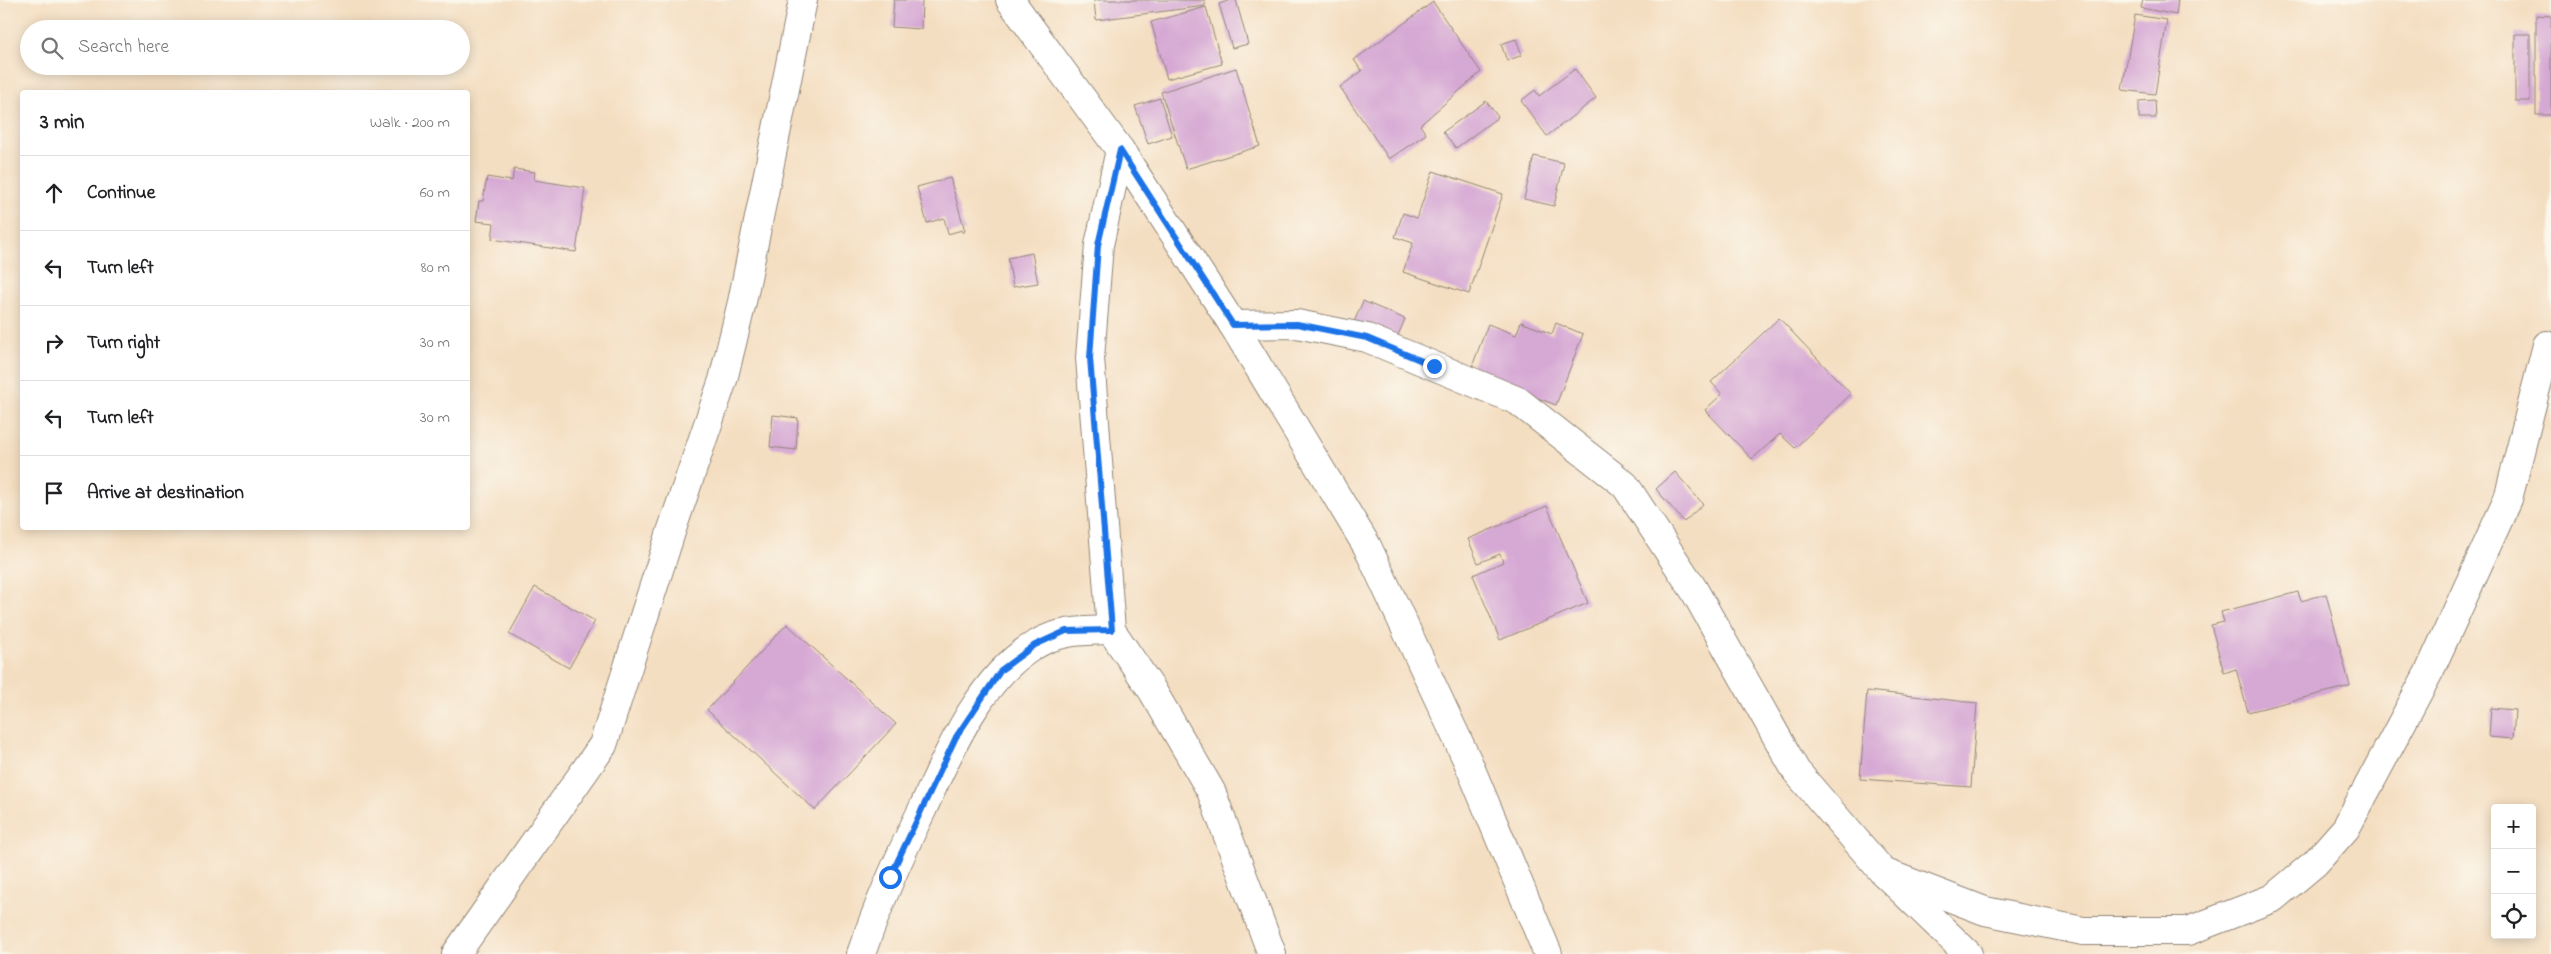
<!DOCTYPE html>
<meta charset="utf-8">
<style>
body{margin:0;font-family:"Indie Flower",sans-serif;background:#f6f6f6;color:#202124}
.controls{position:absolute;right:15px;bottom:15px;display:grid;overflow:hidden;border-radius:5px;box-shadow:0 2px 12px #0003}
.controls button{width:45px;height:45px;display:grid;place-items:center;padding:0;border:0;border-bottom:1px solid #e0e0e0;background:#fff;color:#202124;font:25px sans-serif}
.stop{position:absolute;width:15px;height:15px;margin:-11px;border:4px solid #1a73e8;border-radius:50%;background:#fff}
.stop.end{background:#1a73e8;border-color:#fff;box-shadow:0 1px 5px #0008}
.list{margin:0;padding:0;list-style:none}
h2{display:flex;justify-content:space-between;align-items:center;height:65px;margin:0;padding:0 20px;font-size:21px}
h2 small{font-size:16px;font-weight:400;color:#757577}
.list li{display:grid;grid-template-columns:32px 1fr auto;gap:15px;align-items:center;box-sizing:border-box;height:75px;padding:0 20px;border-top:1px solid #e0e0e0}
.list b{display:block;font-size:19px;white-space:nowrap}
.list em{font-size:16px;font-style:normal;color:#757577}
.icon{flex:none;width:28px;height:28px;fill:none;stroke:currentColor;stroke-width:2;stroke-linecap:round;stroke-linejoin:round}
.map{position:relative;flex:none;width:2551px;height:954px;overflow:hidden}
.search{position:absolute;background:#fff;box-shadow:0 2px 12px #0003;left:20px;top:20px;width:450px;height:55px;display:flex;align-items:center;gap:12px;box-sizing:border-box;padding:0 18px;border-radius:28px;color:#757577;font-size:19px}
.panel{position:absolute;background:#fff;box-shadow:0 2px 12px #0003;left:20px;top:90px;width:450px;height:440px;border-radius:5px}
.map>svg:first-child{display:block}
.building{fill:#d6a8d4}
.lines{fill:none;stroke-linecap:round;stroke-linejoin:round}
.minor-casing{stroke:#908476;stroke-width:30}
.minor{stroke:#fff;stroke-width:28}
.route{stroke:#1a73e8;stroke-width:6}
</style>
<div class="map">
<svg width="2551" height="954" viewBox="0 0 2551 954">
<rect width="100%" height="100%" fill="#fbf7ec"/>
<filter id="ink" filterUnits="userSpaceOnUse"><feTurbulence type="fractalNoise" baseFrequency=".02" numOctaves="2"/><feDisplacementMap in="SourceGraphic" scale="10" xChannelSelector="R" yChannelSelector="G"/><feConvolveMatrix kernelMatrix="1 2 1 2 8 2 1 2 1" color-interpolation-filters="sRGB"/></filter>
<filter id="wash" filterUnits="userSpaceOnUse"><feTurbulence type="fractalNoise" baseFrequency=".0096" numOctaves="4" result="noise"/><feDisplacementMap in="SourceGraphic" scale="20" xChannelSelector="R" yChannelSelector="G"/><feGaussianBlur stdDeviation="1.12" result="paint"/><feColorMatrix in="noise" values="0 0 0 0 0 0 0 0 0 0 0 0 0 0 0 0 0 1.4 0 .05"/><feComposite in="paint" operator="in"/></filter>
<g filter="url(#wash)">
<rect width="100%" height="100%" fill="#f4dec1"/>
<g id="blocks">
<g class="building">
<path d="M 894,0 L 922,0 L 921,29 L 892,27 Z"/>
<path d="M 1094,0 L 1205,0 L 1205,6 L 1096,20 Z"/>
<path d="M 1231,0 L 1236,0 L 1248,44 L 1232,48 L 1219,4 Z"/>
<path d="M 2143,0 L 2178,0 L 2176,15 L 2141,8 Z"/>
<path d="M 1433,2 L 1481,72 L 1420,125 L 1426,134 L 1389,159 L 1340,87 L 1362,71 L 1354,60 Z"/>
<path d="M 1206,7 L 1222,64 L 1167,79 L 1151,22 Z"/>
<path d="M 2135,15 L 2167,20 L 2155,94 L 2122,90 Z"/>
<path d="M 2536,15 L 2551,16 L 2551,115 L 2536,115 Z"/>
<rect x="2515" y="34" width="15" height="67"/>
<path d="M 1516,39 L 1522,55 L 1507,61 L 1501,44 Z"/>
<path d="M 1236,68 L 1260,146 L 1186,169 L 1161,92 Z"/>
<path d="M 1575,69 L 1596,98 L 1547,136 L 1521,101 L 1535,90 L 1539,96 Z"/>
<path d="M 1160,98 L 1172,136 L 1148,144 L 1135,106 Z"/>
<path d="M 2155,100 L 2156,118 L 2139,118 L 2139,101 Z"/>
<path d="M 1486,101 L 1498,117 L 1456,148 L 1443,132 Z"/>
<path d="M 1534,156 L 1564,163 L 1554,206 L 1524,199 Z"/>
<path d="M 514,169 L 535,172 L 534,180 L 585,188 L 576,252 L 492,239 L 494,223 L 476,221 L 479,201 L 483,201 L 487,177 L 512,181 Z"/>
<path d="M 1433,171 L 1503,194 L 1469,294 L 1403,272 L 1413,243 L 1395,237 L 1403,213 L 1417,218 Z"/>
<path d="M 950,178 L 965,231 L 963,233 L 962,230 L 948,234 L 944,218 L 927,223 L 917,187 Z"/>
<path d="M 1032,253 L 1038,283 L 1013,287 L 1008,258 Z"/>
<path d="M 1363,301 L 1405,319 L 1396,340 L 1354,322 Z"/>
<path d="M 1779,318 L 1851,394 L 1795,448 L 1780,434 L 1752,459 L 1705,410 L 1722,394 L 1711,382 Z"/>
<path d="M 1521,322 L 1552,334 L 1556,323 L 1583,334 L 1556,405 L 1470,372 L 1488,324 L 1516,335 Z"/>
<path d="M 773,415 L 798,418 L 796,450 L 770,447 Z"/>
<path d="M 1675,472 L 1703,504 L 1684,522 L 1656,489 Z"/>
<path d="M 1547,506 L 1588,603 L 1500,640 L 1473,575 L 1503,562 L 1500,554 L 1478,563 L 1468,539 Z"/>
<path d="M 535,587 L 595,621 L 569,668 L 509,634 Z"/>
<path d="M 2298,592 L 2301,601 L 2326,594 L 2350,686 L 2248,712 L 2236,669 L 2224,673 L 2211,625 L 2224,622 L 2221,612 Z"/>
<path d="M 787,624 L 896,724 L 815,810 L 707,710 Z"/>
<path d="M 1867,691 L 1977,703 L 1971,787 L 1860,779 Z"/>
<path d="M 2491,708 L 2515,710 L 2513,739 L 2489,737 Z"/>
</g>
</g>
</g>
<g filter="url(#ink)">
<use href="#blocks" fill-opacity="0" stroke="#908476" stroke-width="1"/>
<g class="lines">
<defs>
<g id="minor">
<path d="M 1010,0 L 1120,150 L 1233,325 L 1367,546 L 1468,762 L 1548,954"/>
<path d="M 1120,150 L 1099,245 L 1090,358 L 1111,630 L 1152,690 L 1211,791 L 1272,954"/>
<path d="M 1233,325 L 1297,324 L 1367,338 L 1518,401 L 1625,485 L 1694,590 L 1796,771 L 1883,872 L 1968,954"/>
<path d="M 1883,872 L 1985,911 L 2083,931 L 2188,931 L 2273,898 L 2315,863 L 2346,828 L 2430,670 L 2508,499 L 2547,345"/>
<path d="M 456,954 L 603,745 L 672,529 L 723,380 L 742,302 L 803,0"/>
<path d="M 861,954 C 879,902 899,857 923,808 C 948,753 981,676 1035,645 C 1059,630 1084,631 1111,630"/>
</g>
</defs>
<use href="#minor" class="minor-casing"/>
<use href="#minor" class="minor"/>
</g>
</g>
<g class="lines" filter="url(#ink)">
<path class="route" d="M 890,877 L 956,737 L 1001,670 L 1035,645 L 1066,631 L 1112,630 L 1090,358 L 1098,245 L 1120,150 L 1233,325 L 1297,324 L 1367,338 L 1434,366"/>
</g>
</svg>
<div class="controls">
<button>+</button>
<button>−</button>
<button><svg class="icon" aria-label="locate" viewBox="0 0 24 24"><circle cx="12" cy="12" r="6"/><path d="M12 2v4M12 18v4M2 12h4M18 12h4"/></svg></button>
</div>
<div class="stop" style="left:890px;top:877px"></div>
<div class="stop end" style="left:1434px;top:366px"></div>
<div class="search"><svg class="icon" aria-label="search" viewBox="0 0 24 24"><circle cx="10" cy="10" r="6"/><path d="M15 15l6 6"/></svg>Search here</div>
<section class="panel">
<h2>3 min<small>Walk · 200 m</small></h2>
<ul class="list">
<li><svg class="icon" aria-label="ahead" viewBox="0 0 24 24"><path d="M12 20V5M6 11l6-6 6 6"/></svg><div><b>Continue</b></div><em>60 m</em></li>
<li><svg class="icon" aria-label="left" viewBox="0 0 24 24"><path d="M17 20v-9H6M10 6l-5 5 5 5"/></svg><div><b>Turn left</b></div><em>80 m</em></li>
<li><svg class="icon" aria-label="right" viewBox="0 0 24 24"><path d="M7 20v-9h11M14 6l5 5-5 5"/></svg><div><b>Turn right</b></div><em>30 m</em></li>
<li><svg class="icon" aria-label="left" viewBox="0 0 24 24"><path d="M17 20v-9H6M10 6l-5 5 5 5"/></svg><div><b>Turn left</b></div><em>30 m</em></li>
<li><svg class="icon" aria-label="arrive" viewBox="0 0 24 24"><path d="M6 21V4h12l-3 4 3 4H6"/></svg><div><b>Arrive at destination</b></div></li>
</ul>
</section>
</div>
